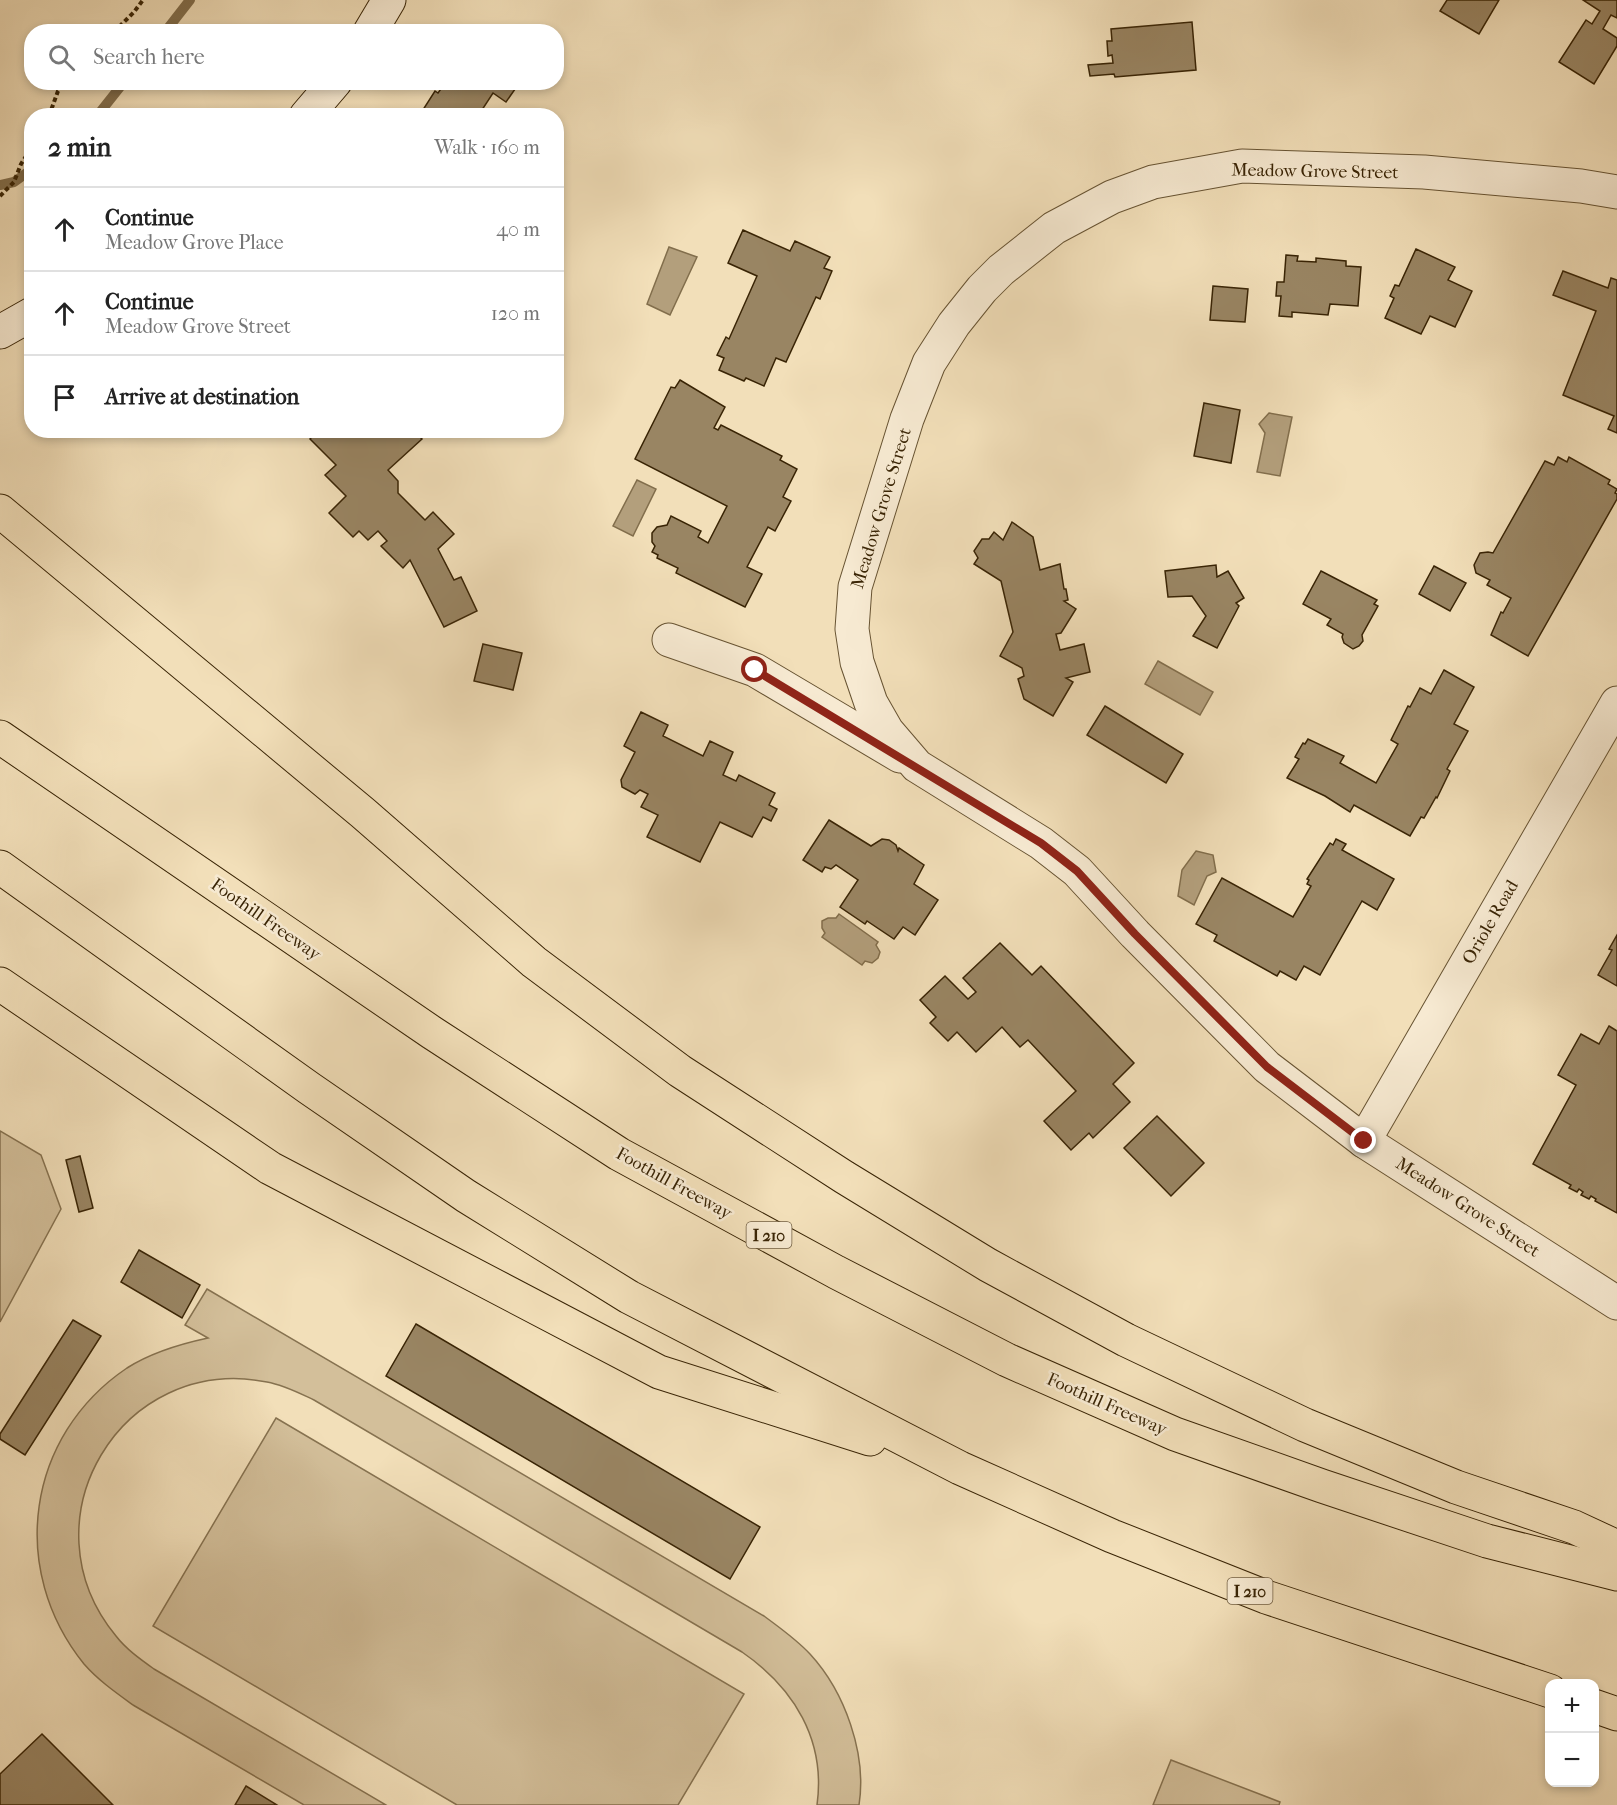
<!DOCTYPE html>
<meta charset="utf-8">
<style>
body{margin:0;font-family:"IM FELL French Canon",serif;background:#f6f6f6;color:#222}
.controls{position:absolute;right:18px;bottom:18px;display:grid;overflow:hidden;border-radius:12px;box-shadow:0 3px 9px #0003}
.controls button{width:54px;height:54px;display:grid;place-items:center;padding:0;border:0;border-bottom:2px solid #e0e0e0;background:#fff;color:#222;font:30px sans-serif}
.stop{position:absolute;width:18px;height:18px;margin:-14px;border:4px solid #8f2418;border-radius:50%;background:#fff}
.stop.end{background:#8f2418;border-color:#fff;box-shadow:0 2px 6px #0008}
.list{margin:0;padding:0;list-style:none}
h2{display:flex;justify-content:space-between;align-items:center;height:78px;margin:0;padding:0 24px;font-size:26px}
h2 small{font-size:20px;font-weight:400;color:#767676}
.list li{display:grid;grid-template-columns:39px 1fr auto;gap:18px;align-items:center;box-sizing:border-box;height:84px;padding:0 24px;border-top:2px solid #e0e0e0}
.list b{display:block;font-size:22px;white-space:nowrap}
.list p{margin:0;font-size:20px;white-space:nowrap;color:#767676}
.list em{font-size:20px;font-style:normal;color:#767676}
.icon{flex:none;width:33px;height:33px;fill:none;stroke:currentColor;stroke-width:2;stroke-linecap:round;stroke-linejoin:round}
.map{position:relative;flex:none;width:1617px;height:1805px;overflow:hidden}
.search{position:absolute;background:#fff;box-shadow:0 3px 9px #0003;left:24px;top:24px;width:540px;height:66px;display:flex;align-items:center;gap:15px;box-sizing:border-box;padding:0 21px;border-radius:24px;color:#767676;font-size:22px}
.panel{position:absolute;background:#fff;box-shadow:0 3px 9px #0003;left:24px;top:108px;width:540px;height:330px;border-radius:24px}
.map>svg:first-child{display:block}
.green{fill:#d3bf9a;stroke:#867250;stroke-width:1.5}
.water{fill:#b39f7c;stroke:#826e4c;stroke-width:1.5}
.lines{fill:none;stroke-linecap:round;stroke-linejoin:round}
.stream{stroke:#826e4c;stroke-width:10}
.building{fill:#998563;stroke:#392405;stroke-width:1.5}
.street-casing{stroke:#675332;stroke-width:35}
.secondary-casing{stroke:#392405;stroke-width:35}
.highway-casing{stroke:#392405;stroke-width:35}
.path{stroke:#392405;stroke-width:4;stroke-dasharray:4.5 3;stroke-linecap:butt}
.street{stroke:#f7ead2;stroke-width:33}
.secondary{stroke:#f7ead2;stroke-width:33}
.highway{stroke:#f2dfb9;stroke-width:33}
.route{stroke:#8f2418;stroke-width:8}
.labels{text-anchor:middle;stroke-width:5;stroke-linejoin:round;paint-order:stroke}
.shield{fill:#f7ead2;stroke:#725f42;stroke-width:1.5}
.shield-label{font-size:16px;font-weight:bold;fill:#392405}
.street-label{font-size:18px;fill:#392405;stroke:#f7ead2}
</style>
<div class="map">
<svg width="1617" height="1805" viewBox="0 0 1617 1805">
<rect width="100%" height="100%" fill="#f2dfb9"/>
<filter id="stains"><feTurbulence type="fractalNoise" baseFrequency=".00333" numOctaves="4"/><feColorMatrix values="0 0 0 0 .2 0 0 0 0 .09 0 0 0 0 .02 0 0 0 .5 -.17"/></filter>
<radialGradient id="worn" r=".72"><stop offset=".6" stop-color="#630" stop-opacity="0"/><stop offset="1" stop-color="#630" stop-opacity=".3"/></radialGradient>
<g class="green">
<path d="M 0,1131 L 41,1155 L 61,1209 L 0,1322 Z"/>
<path d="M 207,1289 L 764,1616 C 780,1628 796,1639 810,1654 C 845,1692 867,1754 859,1805 L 817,1805 C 826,1740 794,1688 742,1652 L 314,1400 C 299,1393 284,1385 267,1382 C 121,1353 21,1521 116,1636 C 126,1649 140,1659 154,1669 L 386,1805 L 304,1805 L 133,1705 C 115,1692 98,1680 84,1664 C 8,1570 26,1436 127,1368 C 152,1352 180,1344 208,1338 L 185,1325 Z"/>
<path d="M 276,1418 L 744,1694 L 678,1805 L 457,1805 L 153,1626 Z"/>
<path d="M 1171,1760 L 1280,1802 L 1279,1805 L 1153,1805 Z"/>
</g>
<g class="water">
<path d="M 669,247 L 697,257 L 670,315 L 647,304 Z"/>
<path d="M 1269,413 L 1292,417 L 1280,476 L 1257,472 L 1265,433 L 1259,424 Z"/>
<path d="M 637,480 L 656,489 L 633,536 L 613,526 Z"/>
<path d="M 1158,661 L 1213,692 L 1200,715 L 1145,684 Z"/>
<path d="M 1196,851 L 1213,855 L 1216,872 L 1207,876 L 1194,905 L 1178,896 L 1182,870 Z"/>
<path d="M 839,914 L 878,942 L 876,945 L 880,952 L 878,958 L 872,963 L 865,961 L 862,965 L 822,937 L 825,933 L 822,928 L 822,921 L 828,918 L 836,918 Z"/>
</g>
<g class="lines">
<g class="stream">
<path d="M 165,32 L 190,0"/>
<path d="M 97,116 L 124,82"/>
<path d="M 0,185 L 14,182 L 32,169"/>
</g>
</g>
<g class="building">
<path d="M 1447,0 L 1499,0 L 1479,34 L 1440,11 Z"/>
<path d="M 1583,0 L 1617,0 L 1617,18 L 1611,15 L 1603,29 L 1617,38 L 1617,46 L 1594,84 L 1559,62 L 1586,20 L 1592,24 L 1600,11 Z"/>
<path d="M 1192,22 L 1196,70 L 1115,77 L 1114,74 L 1090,76 L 1088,65 L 1113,63 L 1112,55 L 1108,56 L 1107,41 L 1112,41 L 1111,29 Z"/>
<path d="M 446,82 L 520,82 L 506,102 L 493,93 L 478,116 L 419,116 L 435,91 L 438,93 Z"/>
<path d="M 743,230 L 790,251 L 795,241 L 830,257 L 824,268 L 832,271 L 820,299 L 816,297 L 786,362 L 776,358 L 764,386 L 746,378 L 744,381 L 719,370 L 724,358 L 717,355 L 726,337 L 729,339 L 757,276 L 728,263 Z"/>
<path d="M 1416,249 L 1455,267 L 1448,280 L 1472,291 L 1455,327 L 1430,316 L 1421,334 L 1385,318 L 1394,298 L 1390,296 L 1395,285 L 1399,286 Z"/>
<path d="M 1286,255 L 1298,256 L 1297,261 L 1316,262 L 1316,258 L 1346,261 L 1346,266 L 1361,267 L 1358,306 L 1330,304 L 1328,315 L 1292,312 L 1292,317 L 1279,316 L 1281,296 L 1276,296 L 1277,282 L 1284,282 Z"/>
<path d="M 1563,271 L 1608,288 L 1611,278 L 1617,280 L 1617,433 L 1608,429 L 1614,416 L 1563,395 L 1596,311 L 1553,295 Z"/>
<path d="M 1213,286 L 1248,289 L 1245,322 L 1210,320 Z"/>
<path d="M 680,380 L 725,407 L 714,428 L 718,430 L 721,425 L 782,456 L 780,460 L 797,469 L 783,497 L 791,501 L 775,531 L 768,527 L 747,567 L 762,574 L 745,607 L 676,573 L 678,568 L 657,558 L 658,555 L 652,552 L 655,546 L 652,542 L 652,533 L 657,527 L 667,525 L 671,516 L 701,531 L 698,537 L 708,543 L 727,506 L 635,459 L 671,387 L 675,388 Z"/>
<path d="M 1204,403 L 1240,410 L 1231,463 L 1194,456 Z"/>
<path d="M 318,430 L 353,430 L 356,433 L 359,430 L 413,430 L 422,439 L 388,470 L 398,481 L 398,493 L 425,520 L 433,512 L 454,534 L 438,549 L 454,580 L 461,577 L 477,611 L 444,627 L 410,560 L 403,568 L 381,546 L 387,541 L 378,531 L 368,540 L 359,531 L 353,537 L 329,513 L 346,496 L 325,475 L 336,465 L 310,439 Z"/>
<path d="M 1558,457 L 1567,462 L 1569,457 L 1610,480 L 1608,484 L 1617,489 L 1615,493 L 1617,494 L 1617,499 L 1528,656 L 1491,635 L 1501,612 L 1503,613 L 1511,598 L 1487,585 L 1490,580 L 1476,573 L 1474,565 L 1480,553 L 1488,552 L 1493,553 L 1545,461 L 1554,465 Z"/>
<path d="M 1012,522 L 1033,537 L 1040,570 L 1060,564 L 1064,589 L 1066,589 L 1068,600 L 1064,601 L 1076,609 L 1061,633 L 1056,634 L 1060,650 L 1084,644 L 1090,672 L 1066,678 L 1073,682 L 1053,716 L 1024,699 L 1018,679 L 1024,676 L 1022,668 L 1000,656 L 1013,632 L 1001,581 L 974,564 L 978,558 L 974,551 L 982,539 L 989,539 L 994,532 L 1003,540 Z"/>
<path d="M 1216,565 L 1217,577 L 1228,571 L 1244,598 L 1236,603 L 1239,606 L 1217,648 L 1193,636 L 1206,616 L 1192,596 L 1168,597 L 1165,571 Z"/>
<path d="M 1434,566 L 1466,583 L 1450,611 L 1419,594 Z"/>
<path d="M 1321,571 L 1377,600 L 1374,604 L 1378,606 L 1362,635 L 1363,641 L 1359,646 L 1353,649 L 1344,643 L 1342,637 L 1343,634 L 1327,625 L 1331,619 L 1303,604 Z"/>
<path d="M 483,644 L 522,653 L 513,690 L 474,681 Z"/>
<path d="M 1444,670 L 1474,687 L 1454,724 L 1468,731 L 1447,769 L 1450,771 L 1437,798 L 1436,797 L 1424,818 L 1421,817 L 1410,836 L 1354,805 L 1350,812 L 1325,796 L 1287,778 L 1299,759 L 1295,757 L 1303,743 L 1305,744 L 1308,739 L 1344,756 L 1340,763 L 1376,783 L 1398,744 L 1391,740 L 1408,706 L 1410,707 L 1420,688 L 1431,694 Z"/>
<path d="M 1105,706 L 1183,754 L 1166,783 L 1087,735 Z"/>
<path d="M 641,712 L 668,725 L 663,736 L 703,756 L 710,741 L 733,752 L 723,775 L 736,781 L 739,775 L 775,793 L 769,805 L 777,809 L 771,821 L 763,817 L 752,837 L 720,822 L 700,862 L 647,837 L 658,815 L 641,807 L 648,794 L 640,790 L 635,794 L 622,787 L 621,780 L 635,752 L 624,746 Z"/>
<path d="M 829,820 L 871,846 L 882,839 L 889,840 L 896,845 L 898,851 L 899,848 L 924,865 L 914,884 L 938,900 L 915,935 L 903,927 L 894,939 L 867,921 L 865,924 L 840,907 L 858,880 L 836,865 L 831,869 L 825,867 L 822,872 L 803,860 Z"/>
<path d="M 1336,839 L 1346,844 L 1342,850 L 1394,879 L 1377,910 L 1362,901 L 1320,975 L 1304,966 L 1296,980 L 1280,971 L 1277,976 L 1214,941 L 1217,935 L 1196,924 L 1222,878 L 1293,917 L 1311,886 L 1307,884 L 1309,880 L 1307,879 L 1330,843 L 1333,845 Z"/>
<path d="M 1617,935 L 1617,986 L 1598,975 L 1612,950 L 1609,949 Z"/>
<path d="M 1000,943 L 1032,975 L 1041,966 L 1134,1063 L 1113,1084 L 1130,1102 L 1093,1138 L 1089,1133 L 1071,1150 L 1044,1121 L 1076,1091 L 1028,1040 L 1020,1047 L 1002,1027 L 976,1052 L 957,1032 L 948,1041 L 930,1023 L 936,1017 L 920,1000 L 945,976 L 968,999 L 976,992 L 963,978 Z"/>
<path d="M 1609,1026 L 1617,1031 L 1617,1213 L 1595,1201 L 1596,1199 L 1591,1196 L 1589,1199 L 1581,1195 L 1583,1192 L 1579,1189 L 1577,1192 L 1569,1188 L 1571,1185 L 1533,1164 L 1576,1085 L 1558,1075 L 1581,1034 L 1599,1044 Z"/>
<path d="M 1157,1116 L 1204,1163 L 1171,1196 L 1124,1148 Z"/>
<path d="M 80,1156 L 93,1208 L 79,1212 L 66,1160 Z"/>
<path d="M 139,1250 L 200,1285 L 182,1318 L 121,1282 Z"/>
<path d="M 73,1320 L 101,1336 L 25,1455 L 0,1439 L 0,1434 Z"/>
<path d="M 416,1324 L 760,1527 L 730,1579 L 386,1376 Z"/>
<path d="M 42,1734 L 113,1805 L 0,1805 L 0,1774 Z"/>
<path d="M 246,1786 L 277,1805 L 235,1805 Z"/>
</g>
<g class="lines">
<defs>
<g id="street">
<path d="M 1617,192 L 1581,186 L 1424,172 L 1242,166 L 1153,182 L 1112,197 L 1054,228 L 1001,270 L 982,289 L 954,324 L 929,363 L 907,419 L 855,587 L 852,629 L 857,662 L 871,703 L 887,731 L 917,766 L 1041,843 L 1077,871 L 1135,934 L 1267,1067 L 1364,1141 L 1617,1303"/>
<path d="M 669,640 L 755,670 L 900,756"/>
<path d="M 1364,1141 L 1617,703"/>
</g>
<g id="secondary">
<path d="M 370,32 L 389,0"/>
<path d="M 306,116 L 335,82"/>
<path d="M 0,332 L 32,314"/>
</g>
<g id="highway">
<path d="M 0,511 L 363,813 L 534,962 L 680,1071 L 844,1177 L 988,1265 L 1126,1340 L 1305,1425 L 1456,1487 L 1574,1527 L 1617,1547"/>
<path d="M 0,737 L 431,1032 L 619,1154 L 836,1272 L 1007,1360 L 1175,1434 L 1322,1486 L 1487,1541 L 1617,1574"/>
<path d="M 0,867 L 309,1088 L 466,1196 L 629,1297 L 960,1468 L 1112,1536 L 1266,1597 L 1550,1691"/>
<path d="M 0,984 L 270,1168 L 659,1372 L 870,1439"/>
<path d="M 1594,1706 L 1617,1714"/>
</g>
</defs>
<use href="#street" class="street-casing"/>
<use href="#secondary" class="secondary-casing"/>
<use href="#highway" class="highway-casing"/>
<g class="path">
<path d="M 114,32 L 134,12 L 143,0"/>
<path d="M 49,116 L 58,91 L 65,82"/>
<path d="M 0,196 L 14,182 L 21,164 L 32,147"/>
</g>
<use href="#street" class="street"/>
<use href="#secondary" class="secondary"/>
<use href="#highway" class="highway"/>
</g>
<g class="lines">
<path class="route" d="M 755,670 L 1041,843 L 1077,871 L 1135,934 L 1267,1067 L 1364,1141"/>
</g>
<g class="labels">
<g class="shield">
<rect x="746.5" y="1222" width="45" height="26" rx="4.5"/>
<rect x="1227.5" y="1578" width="45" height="26" rx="4.5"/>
</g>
<g class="shield-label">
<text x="769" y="1241">I 210</text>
<text x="1250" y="1597">I 210</text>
</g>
<g class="street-label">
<text transform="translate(1315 171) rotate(1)" y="6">Meadow Grove Street</text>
<text transform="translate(881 508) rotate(-73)" y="6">Meadow Grove Street</text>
<text transform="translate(266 919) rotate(35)" y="6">Foothill Freeway</text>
<text transform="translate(1490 922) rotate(-60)" y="6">Oriole Road</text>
<text transform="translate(674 1183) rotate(29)" y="6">Foothill Freeway</text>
<text transform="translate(1468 1207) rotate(33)" y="6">Meadow Grove Street</text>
<text transform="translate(1107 1404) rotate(24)" y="6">Foothill Freeway</text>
</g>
</g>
<rect width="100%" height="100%" filter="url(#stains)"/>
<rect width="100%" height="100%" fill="url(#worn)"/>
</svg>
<div class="controls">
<button>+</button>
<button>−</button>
</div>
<div class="stop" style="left:755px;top:670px"></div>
<div class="stop end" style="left:1364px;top:1141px"></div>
<div class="search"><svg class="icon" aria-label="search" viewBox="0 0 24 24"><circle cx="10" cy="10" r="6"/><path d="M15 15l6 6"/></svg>Search here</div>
<section class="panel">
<h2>2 min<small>Walk · 160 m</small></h2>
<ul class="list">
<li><svg class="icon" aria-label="ahead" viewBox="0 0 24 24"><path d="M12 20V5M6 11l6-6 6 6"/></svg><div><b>Continue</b><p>Meadow Grove Place</p></div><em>40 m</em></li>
<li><svg class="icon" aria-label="ahead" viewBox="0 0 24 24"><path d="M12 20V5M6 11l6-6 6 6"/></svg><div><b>Continue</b><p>Meadow Grove Street</p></div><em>120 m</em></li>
<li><svg class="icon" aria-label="arrive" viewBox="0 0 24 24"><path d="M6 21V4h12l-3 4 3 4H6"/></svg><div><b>Arrive at destination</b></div></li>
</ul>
</section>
</div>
